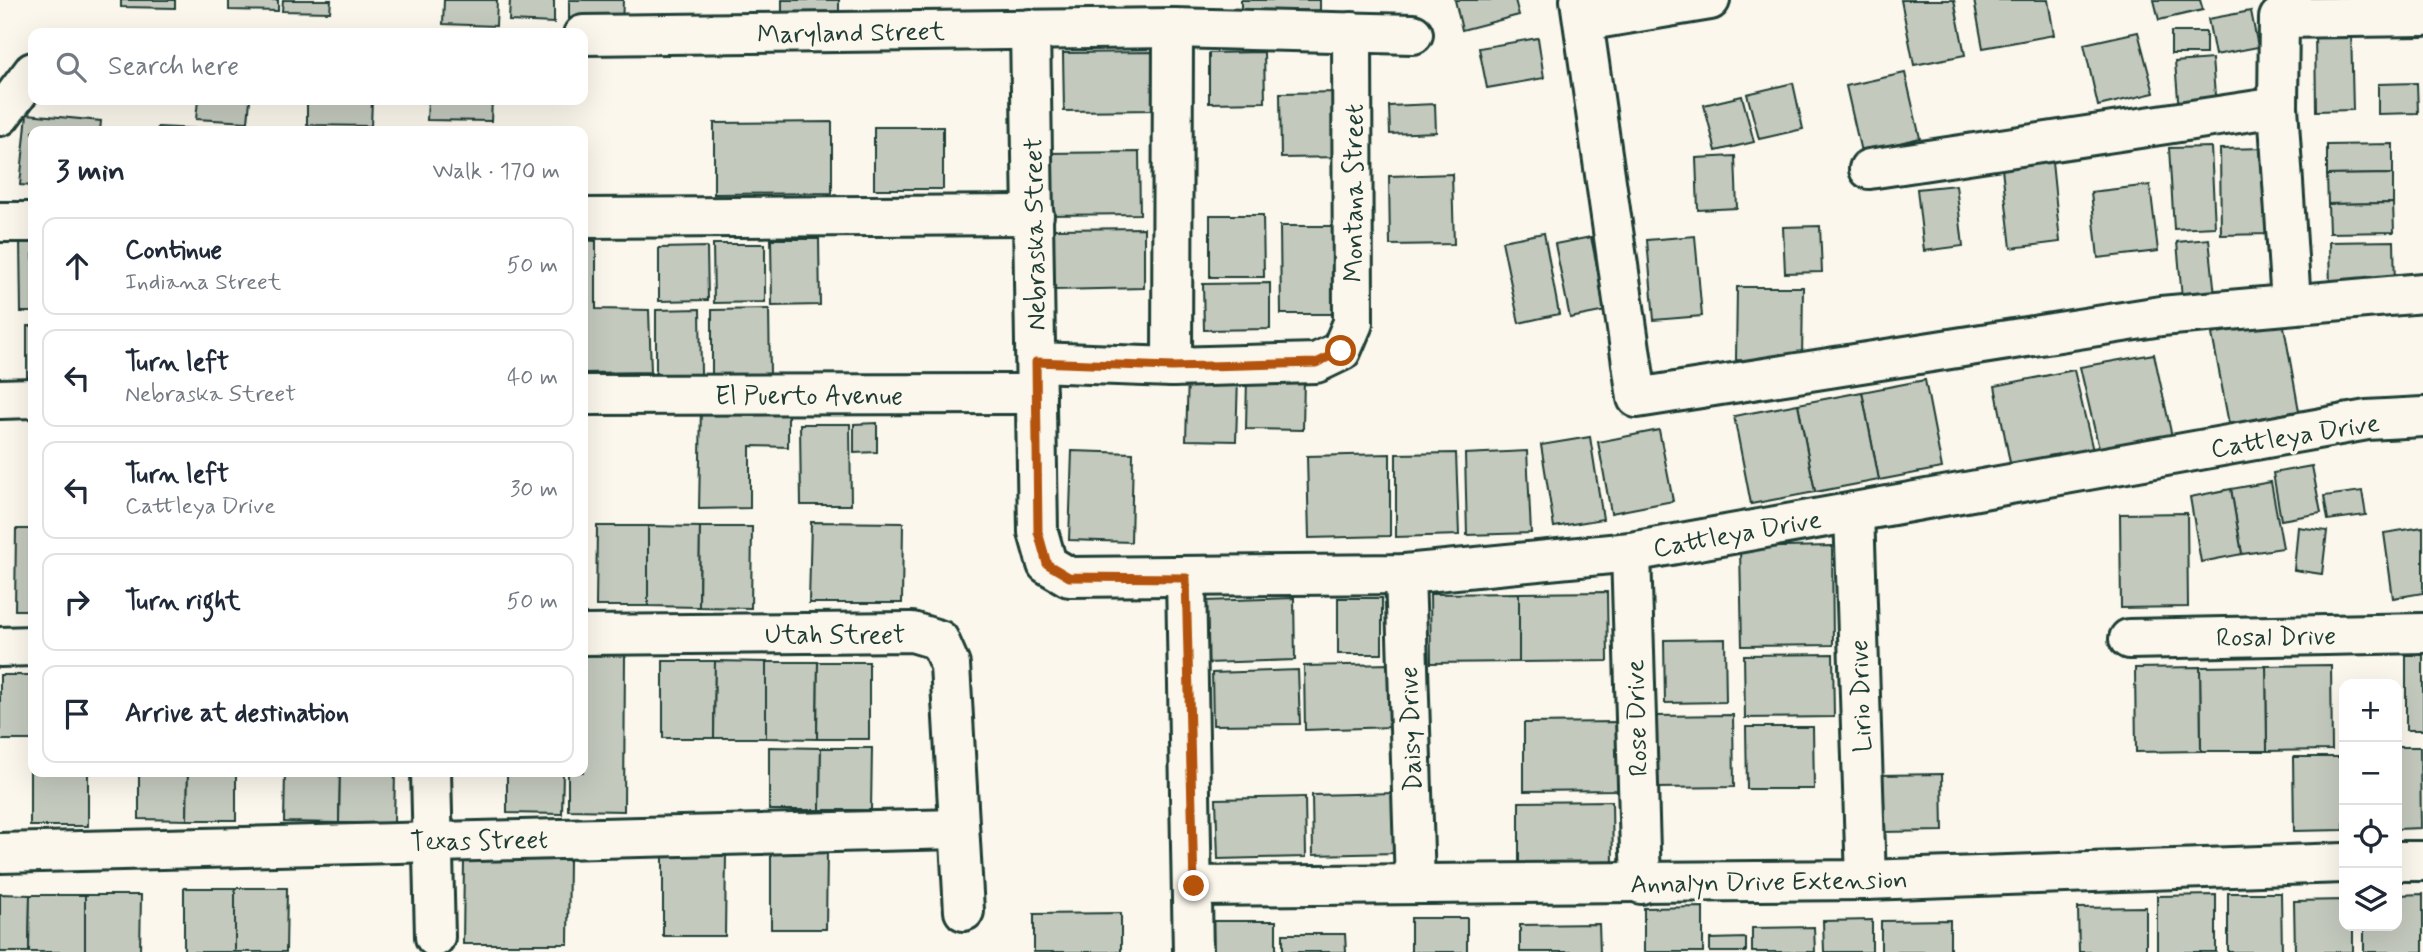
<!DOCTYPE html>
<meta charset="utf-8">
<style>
body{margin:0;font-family:Mynerve,sans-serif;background:#f2f2f3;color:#1f2937}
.controls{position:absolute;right:21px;bottom:21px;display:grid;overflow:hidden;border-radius:14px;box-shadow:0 7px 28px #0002}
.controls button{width:63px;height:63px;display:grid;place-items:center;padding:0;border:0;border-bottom:2px solid #e0e1e3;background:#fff;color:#1f2937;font:35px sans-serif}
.stop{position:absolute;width:21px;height:21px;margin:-16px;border:5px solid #b45309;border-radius:50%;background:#fff}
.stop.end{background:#b45309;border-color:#fff;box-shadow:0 2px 7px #0008}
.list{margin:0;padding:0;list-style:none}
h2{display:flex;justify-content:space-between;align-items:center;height:91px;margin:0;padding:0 28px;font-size:30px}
h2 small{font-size:23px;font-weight:400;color:#747a83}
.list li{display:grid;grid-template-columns:46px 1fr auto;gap:21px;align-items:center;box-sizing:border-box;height:98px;margin:0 14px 14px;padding:0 14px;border:2px solid #e0e1e3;border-radius:14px}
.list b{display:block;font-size:26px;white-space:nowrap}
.list p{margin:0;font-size:23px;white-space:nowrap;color:#747a83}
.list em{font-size:23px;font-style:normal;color:#747a83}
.icon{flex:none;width:38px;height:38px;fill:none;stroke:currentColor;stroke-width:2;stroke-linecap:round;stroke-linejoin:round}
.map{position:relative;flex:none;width:2423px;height:952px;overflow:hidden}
.search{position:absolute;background:#fff;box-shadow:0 7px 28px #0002;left:28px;top:28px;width:560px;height:77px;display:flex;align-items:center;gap:18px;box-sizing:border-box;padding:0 24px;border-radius:14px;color:#747a83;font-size:26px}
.panel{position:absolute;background:#fff;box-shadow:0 7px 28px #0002;left:28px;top:126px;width:560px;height:651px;border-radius:14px}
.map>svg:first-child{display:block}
.building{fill:#c4c9be;stroke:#1f3d34;stroke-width:2}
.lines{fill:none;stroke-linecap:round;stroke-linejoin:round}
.minor-casing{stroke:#1f3d34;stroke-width:44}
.minor{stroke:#fbf7ec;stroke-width:38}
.route{stroke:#b45309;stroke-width:9}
.labels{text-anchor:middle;stroke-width:7;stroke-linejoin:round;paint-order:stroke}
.street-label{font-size:26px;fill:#1f3d34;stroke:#fbf7ec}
</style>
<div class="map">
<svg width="2423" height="952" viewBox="0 0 2423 952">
<rect width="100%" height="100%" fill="#fbf7ec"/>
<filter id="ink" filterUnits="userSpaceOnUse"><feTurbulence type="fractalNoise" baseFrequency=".0143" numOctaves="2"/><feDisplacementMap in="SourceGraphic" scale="14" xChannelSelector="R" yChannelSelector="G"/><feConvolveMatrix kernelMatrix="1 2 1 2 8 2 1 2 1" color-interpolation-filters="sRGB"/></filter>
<g filter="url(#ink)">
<g class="building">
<path d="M 121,0 L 175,0 L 175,8 L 121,7 Z"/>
<path d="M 229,0 L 278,0 L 278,11 L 229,10 Z"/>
<path d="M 283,0 L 331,0 L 330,12 L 282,11 Z"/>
<path d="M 444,0 L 497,0 L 496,26 L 443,24 Z"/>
<path d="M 510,0 L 554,0 L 554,23 L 509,21 Z"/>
<path d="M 569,0 L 623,0 L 622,26 L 569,24 Z"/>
<path d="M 782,0 L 839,0 L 839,26 L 782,27 Z"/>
<path d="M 1241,0 L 1320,0 L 1320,10 L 1241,11 Z"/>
<path d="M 1455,0 L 1515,0 L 1519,15 L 1462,30 Z"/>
<path d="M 1901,0 L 1954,0 L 1965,55 L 1914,65 Z"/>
<path d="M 1974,0 L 2048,0 L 2054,35 L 1983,48 Z"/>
<path d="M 2154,0 L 2200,0 L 2203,10 L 2159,20 Z"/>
<path d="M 2251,11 L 2258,47 L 2215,55 L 2208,19 Z"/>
<path d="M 2351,28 L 2353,110 L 2316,111 L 2315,29 Z"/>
<path d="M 2138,32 L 2154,93 L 2098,106 L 2084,44 Z"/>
<rect x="2171" y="32" width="35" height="22"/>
<path d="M 1538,38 L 1544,78 L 1487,88 L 1479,48 Z"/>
<path d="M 1157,52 L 1158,110 L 1064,111 L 1063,53 Z"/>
<path d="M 1264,52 L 1265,102 L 1209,103 L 1209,53 Z"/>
<path d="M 2212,59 L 2216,107 L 2179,111 L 2175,62 Z"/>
<path d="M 1905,73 L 1920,138 L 1861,152 L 1846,86 Z"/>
<path d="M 1793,83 L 1803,129 L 1759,139 L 1747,94 Z"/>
<path d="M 2417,83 L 2418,113 L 2378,114 L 2378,84 Z"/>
<path d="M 1342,92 L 1343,157 L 1281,158 L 1280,93 Z"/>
<path d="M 1742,96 L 1754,142 L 1716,151 L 1704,105 Z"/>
<path d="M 198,100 L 250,100 L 248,122 L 196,119 Z"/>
<path d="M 307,100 L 372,100 L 371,126 L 307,125 Z"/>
<path d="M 428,100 L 492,100 L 491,121 L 427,120 Z"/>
<path d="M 1435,104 L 1436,132 L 1390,134 L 1389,106 Z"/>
<path d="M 27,114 L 101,121 L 100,131 L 33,131 L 33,186 L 20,185 Z"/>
<path d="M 832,122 L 832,193 L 714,194 L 714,123 Z"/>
<path d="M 158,127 L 219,130 L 219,131 L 157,131 Z"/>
<rect x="874" y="127" width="69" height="62"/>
<rect x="442" y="129" width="52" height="2"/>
<path d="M 2393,144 L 2393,174 L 2327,175 L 2327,145 Z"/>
<path d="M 2211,147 L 2215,227 L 2174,229 L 2169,148 Z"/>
<path d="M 2268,148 L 2269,234 L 2221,235 L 2220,149 Z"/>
<path d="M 1139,152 L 1140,214 L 1048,215 L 1047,153 Z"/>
<path d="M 1735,156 L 1737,208 L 1698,210 L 1696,158 Z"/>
<path d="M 2052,162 L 2060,242 L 2011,248 L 2002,168 Z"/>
<path d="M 1452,174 L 1454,244 L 1390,245 L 1389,176 Z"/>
<path d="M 2393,174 L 2393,203 L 2328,204 L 2327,175 Z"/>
<path d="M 1956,185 L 1963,246 L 1924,251 L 1917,189 Z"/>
<path d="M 2150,185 L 2158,251 L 2098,258 L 2091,192 Z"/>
<path d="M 2393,203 L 2394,232 L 2329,233 L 2328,204 Z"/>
<path d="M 1210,215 L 1263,215 L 1264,277 L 1210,277 Z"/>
<path d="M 1280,226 L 1335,226 L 1336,314 L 1281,314 Z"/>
<path d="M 1820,226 L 1822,272 L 1785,273 L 1783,227 Z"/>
<path d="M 1144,228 L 1144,288 L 1054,290 L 1054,229 Z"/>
<path d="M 1544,233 L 1559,314 L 1519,323 L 1502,241 Z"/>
<path d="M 1695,236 L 1702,316 L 1654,320 L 1647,240 Z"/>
<path d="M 1591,237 L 1606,311 L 1570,318 L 1555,244 Z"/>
<path d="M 20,239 L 33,239 L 33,312 L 21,312 Z"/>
<path d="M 771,239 L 819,239 L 820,305 L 772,306 Z"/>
<path d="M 2209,239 L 2215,295 L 2182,298 L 2177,242 Z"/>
<path d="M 583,240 L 596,241 L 596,309 L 649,310 L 651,372 L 583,373 Z"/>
<path d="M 2394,241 L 2395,288 L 2330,290 L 2329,242 Z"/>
<path d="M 713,244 L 765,244 L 765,302 L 714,303 Z"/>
<path d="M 707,247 L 708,300 L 659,301 L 659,248 Z"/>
<path d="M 1270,283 L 1270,329 L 1204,330 L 1203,284 Z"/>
<path d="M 1737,287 L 1803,287 L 1802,361 L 1736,360 Z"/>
<path d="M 700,309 L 701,374 L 656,375 L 656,310 Z"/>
<path d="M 769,309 L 770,374 L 712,375 L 712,310 Z"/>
<path d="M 2283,321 L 2299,411 L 2229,424 L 2212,334 Z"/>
<rect x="27" y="326" width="6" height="52"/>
<path d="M 2154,354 L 2172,437 L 2100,453 L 2080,367 Z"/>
<path d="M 2074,370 L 2094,455 L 2012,473 L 1995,386 Z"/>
<path d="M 1247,375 L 1304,376 L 1303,430 L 1246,429 Z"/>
<path d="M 1188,376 L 1238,378 L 1236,441 L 1186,440 Z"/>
<path d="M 1925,380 L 1942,468 L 1879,480 L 1862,392 Z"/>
<path d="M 1862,392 L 1879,480 L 1815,492 L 1798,404 Z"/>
<path d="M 1798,404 L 1815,492 L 1751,504 L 1734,416 Z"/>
<path d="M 701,407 L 788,407 L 788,447 L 750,446 L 750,508 L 699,509 Z"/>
<path d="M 877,423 L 877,452 L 854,453 L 854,424 Z"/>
<path d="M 800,424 L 850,424 L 851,505 L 801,505 Z"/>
<path d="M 1659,430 L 1673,501 L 1611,513 L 1598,442 Z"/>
<path d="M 1590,437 L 1603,519 L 1554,527 L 1541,445 Z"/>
<path d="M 1072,451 L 1133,453 L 1131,542 L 1069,540 Z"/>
<path d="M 1527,451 L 1531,533 L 1467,535 L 1465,454 Z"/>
<path d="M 1456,453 L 1459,535 L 1396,537 L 1396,454 Z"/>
<path d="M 1390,454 L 1390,536 L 1309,538 L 1307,456 Z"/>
<path d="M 2312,466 L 2321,513 L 2281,520 L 2273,473 Z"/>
<path d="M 2271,482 L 2283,548 L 2242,554 L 2231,489 Z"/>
<path d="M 2231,489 L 2242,554 L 2201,562 L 2190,497 Z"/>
<path d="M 2362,491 L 2366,515 L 2328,520 L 2324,496 Z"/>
<path d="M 2187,513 L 2188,607 L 2121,608 L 2120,514 Z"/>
<path d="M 811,522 L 903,523 L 902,603 L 809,603 Z"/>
<path d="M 597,526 L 648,526 L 648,606 L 596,606 Z"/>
<path d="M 648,526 L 700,527 L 699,607 L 648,606 Z"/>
<path d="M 700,527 L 752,527 L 751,608 L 699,607 Z"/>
<path d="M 2298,527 L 2327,531 L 2322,574 L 2294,570 Z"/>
<path d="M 2423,527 L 2423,593 L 2393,598 L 2384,533 Z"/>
<path d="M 16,529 L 33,529 L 33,610 L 15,610 Z"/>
<path d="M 1832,546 L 1833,645 L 1742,646 L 1740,548 Z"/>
<path d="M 1607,592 L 1608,661 L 1519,662 L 1519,593 Z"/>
<path d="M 1519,593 L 1519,662 L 1431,663 L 1430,594 Z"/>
<path d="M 1294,598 L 1295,660 L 1207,663 L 1205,601 Z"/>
<rect x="1338" y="598" width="44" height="56"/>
<path d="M 1725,639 L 1726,702 L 1665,703 L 1664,640 Z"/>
<path d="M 1833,654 L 1834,717 L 1745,718 L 1744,655 Z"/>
<path d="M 583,655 L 625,655 L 624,811 L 568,810 L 568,772 L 583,772 Z"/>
<rect x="2406" y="655" width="17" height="75"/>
<path d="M 663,661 L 715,661 L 714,738 L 663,738 Z"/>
<path d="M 715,661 L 766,662 L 766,738 L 714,738 Z"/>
<path d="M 766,662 L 818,662 L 817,739 L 766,738 Z"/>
<path d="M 818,662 L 869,662 L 869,739 L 817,739 Z"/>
<path d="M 1390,664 L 1392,727 L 1305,730 L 1304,666 Z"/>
<path d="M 2331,665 L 2332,750 L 2267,751 L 2266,666 Z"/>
<path d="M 2266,666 L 2267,751 L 2201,751 L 2200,667 Z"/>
<path d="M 2200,667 L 2201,751 L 2136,752 L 2135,668 Z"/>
<path d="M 1298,670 L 1300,724 L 1213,725 L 1212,673 Z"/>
<rect x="0" y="675" width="33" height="65"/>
<path d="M 1733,715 L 1734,787 L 1657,788 L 1656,716 Z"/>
<path d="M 1617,722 L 1618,790 L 1524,791 L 1524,723 Z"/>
<path d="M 1746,727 L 1813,727 L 1814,789 L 1747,789 Z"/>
<path d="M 769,747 L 821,748 L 820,810 L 769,810 Z"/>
<path d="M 2397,747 L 2420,747 L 2421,828 L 2397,829 Z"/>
<path d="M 821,748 L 872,748 L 871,810 L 820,810 Z"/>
<path d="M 30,756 L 33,756 L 33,772 L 88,772 L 88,826 L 30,826 Z"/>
<path d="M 2293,757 L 2344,757 L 2344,830 L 2294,831 Z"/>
<path d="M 139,772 L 188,772 L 187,820 L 139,819 Z"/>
<path d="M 188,772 L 236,772 L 236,820 L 187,820 Z"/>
<path d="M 285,772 L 340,772 L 339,823 L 284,822 Z"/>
<path d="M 340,772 L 395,772 L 394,823 L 339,823 Z"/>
<path d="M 507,772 L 563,772 L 562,814 L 507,813 Z"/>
<path d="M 1942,774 L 1943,831 L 1882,832 L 1881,775 Z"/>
<path d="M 1395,793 L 1396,853 L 1313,855 L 1312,795 Z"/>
<path d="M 1305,797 L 1306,857 L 1218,859 L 1216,799 Z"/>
<path d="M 1612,801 L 1613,866 L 1519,867 L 1519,802 Z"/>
<path d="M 771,849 L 827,850 L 826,929 L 771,929 Z"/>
<path d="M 663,852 L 726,852 L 725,936 L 663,936 Z"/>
<path d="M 464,859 L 569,860 L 568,944 L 463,944 Z"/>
<rect x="184" y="888" width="51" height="64"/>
<path d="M 235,888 L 287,888 L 286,952 L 235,952 Z"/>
<path d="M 2228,893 L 2281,893 L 2282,952 L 2228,952 Z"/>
<path d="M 0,894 L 30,895 L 29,952 L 0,952 Z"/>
<path d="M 2423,894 L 2423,952 L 2364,952 L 2364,926 L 2397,926 L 2397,895 Z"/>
<path d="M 30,895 L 85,895 L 85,952 L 29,952 Z"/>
<path d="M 85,895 L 141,895 L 140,952 L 85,952 Z"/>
<path d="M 2216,895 L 2216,952 L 2157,952 L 2157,896 Z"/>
<path d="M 2344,900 L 2344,926 L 2353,926 L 2353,952 L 2295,952 L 2294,901 Z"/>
<path d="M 1703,907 L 1703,952 L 1644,952 L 1644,908 Z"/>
<path d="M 2146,907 L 2146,952 L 2079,952 L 2078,908 Z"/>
<path d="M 1121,913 L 1121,952 L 1034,952 L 1034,914 Z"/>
<rect x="1411" y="918" width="56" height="34"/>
<path d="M 1872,920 L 1872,952 L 1824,952 L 1823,921 Z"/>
<path d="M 1950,920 L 1950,952 L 1881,952 L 1881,921 Z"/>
<rect x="1210" y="921" width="66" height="31"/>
<path d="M 1599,924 L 1600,952 L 1520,952 L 1520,925 Z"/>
<path d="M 1814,927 L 1815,952 L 1752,952 L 1752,928 Z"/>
<path d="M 1283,934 L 1345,934 L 1346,952 L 1283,952 Z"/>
<path d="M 1746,938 L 1746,952 L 1710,952 L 1710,939 Z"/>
</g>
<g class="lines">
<defs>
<g id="minor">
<path d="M 1580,0 L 1637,398 L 2161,316 L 2423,293"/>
<path d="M 1584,21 L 1710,0"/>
<path d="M 1030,29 L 1038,532 L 1047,564 L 1069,577 L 1405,574 L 1631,552 L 2367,420 L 2423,417"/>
<path d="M 583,35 L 1173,28 L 1413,34"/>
<path d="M 0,116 L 33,72"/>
<path d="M 1869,169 L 2278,107"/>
<path d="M 583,218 L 1034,215"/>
<path d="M 0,222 L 33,222"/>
<path d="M 2291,303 L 2278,107 L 2279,18 L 2423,16"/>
<path d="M 1036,362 L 1172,367 L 1316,363 L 1341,351 L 1353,323 L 1352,32"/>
<path d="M 1172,367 L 1173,28"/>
<path d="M 583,395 L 1036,394"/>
<path d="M 0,399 L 33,398"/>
<path d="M 1854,512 L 1866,880"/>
<path d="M 1631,552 L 1641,884"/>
<path d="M 1405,574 L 1415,884"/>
<path d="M 1186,578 L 1193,952"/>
<path d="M 583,635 L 912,632 L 939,640 L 950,665 L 964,911"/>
<path d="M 2129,639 L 2423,633"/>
<path d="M 0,647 L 33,646"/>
<path d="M 431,772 L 435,937"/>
<path d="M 0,853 L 958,829"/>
<path d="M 2397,861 L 2423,861"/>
<path d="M 1193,886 L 1866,880 L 2344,863"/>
</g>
</defs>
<use href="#minor" class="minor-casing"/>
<use href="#minor" class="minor"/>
</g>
</g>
<g class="lines" filter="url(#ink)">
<path class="route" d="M 1194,886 L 1186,578 L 1069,577 L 1047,564 L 1038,532 L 1036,362 L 1172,367 L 1316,363 L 1341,351"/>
</g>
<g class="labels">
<g class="street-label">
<text transform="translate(851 32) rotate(-1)" y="9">Maryland Street</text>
<text transform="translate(1353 193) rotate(-90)" y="9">Montana Street</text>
<text transform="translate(1034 234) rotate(-91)" y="9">Nebraska Street</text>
<text x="809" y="404">El Puerto Avenue</text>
<text transform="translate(2295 435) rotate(-9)" y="9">Cattleya Drive</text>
<text transform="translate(1737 533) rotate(-10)" y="9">Cattleya Drive</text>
<text x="835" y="643">Utah Street</text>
<text transform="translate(2276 636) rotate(-1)" y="9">Rosal Drive</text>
<text transform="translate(1860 696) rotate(-92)" y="9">Lirio Drive</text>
<text transform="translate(1636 718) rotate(-92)" y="9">Rose Drive</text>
<text transform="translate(1410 729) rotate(-92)" y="9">Daisy Drive</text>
<text transform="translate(479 840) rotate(-1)" y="9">Texas Street</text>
<text transform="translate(1769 881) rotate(-1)" y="9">Annalyn Drive Extension</text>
</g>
</g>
</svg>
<div class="controls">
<button>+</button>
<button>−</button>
<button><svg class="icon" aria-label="locate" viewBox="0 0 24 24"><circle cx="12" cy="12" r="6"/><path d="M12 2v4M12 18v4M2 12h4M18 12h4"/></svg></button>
<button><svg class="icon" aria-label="layers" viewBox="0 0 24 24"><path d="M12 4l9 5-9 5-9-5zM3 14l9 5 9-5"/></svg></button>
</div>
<div class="stop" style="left:1341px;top:351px"></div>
<div class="stop end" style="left:1194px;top:886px"></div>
<div class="search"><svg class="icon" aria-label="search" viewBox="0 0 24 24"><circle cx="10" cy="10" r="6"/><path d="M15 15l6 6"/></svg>Search here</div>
<section class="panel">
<h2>3 min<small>Walk · 170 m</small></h2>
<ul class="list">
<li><svg class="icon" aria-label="ahead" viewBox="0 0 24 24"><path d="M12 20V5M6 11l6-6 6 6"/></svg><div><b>Continue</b><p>Indiana Street</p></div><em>50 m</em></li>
<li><svg class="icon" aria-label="left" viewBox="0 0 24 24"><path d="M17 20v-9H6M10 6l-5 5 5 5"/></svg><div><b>Turn left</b><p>Nebraska Street</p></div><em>40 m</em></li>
<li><svg class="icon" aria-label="left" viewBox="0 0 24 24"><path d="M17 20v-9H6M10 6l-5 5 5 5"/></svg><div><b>Turn left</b><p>Cattleya Drive</p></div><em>30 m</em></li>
<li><svg class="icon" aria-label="right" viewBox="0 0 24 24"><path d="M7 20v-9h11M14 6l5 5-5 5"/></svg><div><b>Turn right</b></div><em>50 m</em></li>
<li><svg class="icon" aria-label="arrive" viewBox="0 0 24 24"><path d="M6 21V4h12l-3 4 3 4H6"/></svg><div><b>Arrive at destination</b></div></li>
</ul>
</section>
</div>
